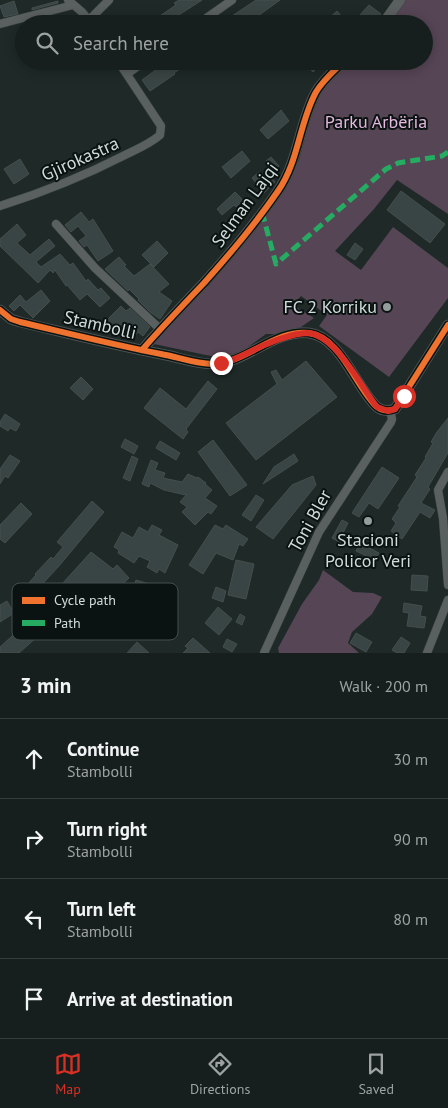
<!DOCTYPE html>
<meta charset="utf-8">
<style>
body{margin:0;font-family:"PT Sans",sans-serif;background:#1f2727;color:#f1f3f6}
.stop{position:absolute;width:15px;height:15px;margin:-11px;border:4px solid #d93025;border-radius:50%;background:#fff}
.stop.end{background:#d93025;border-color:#fff;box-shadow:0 1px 5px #0008}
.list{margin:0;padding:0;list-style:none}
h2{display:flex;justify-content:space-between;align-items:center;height:65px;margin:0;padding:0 20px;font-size:21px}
h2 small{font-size:16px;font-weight:400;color:#9ea2a4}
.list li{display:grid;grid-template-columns:32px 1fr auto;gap:15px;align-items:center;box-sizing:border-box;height:80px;padding:0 20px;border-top:1px solid #353d3c}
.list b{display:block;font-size:19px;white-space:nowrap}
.list p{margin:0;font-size:16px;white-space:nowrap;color:#9ea2a4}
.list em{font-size:16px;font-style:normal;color:#9ea2a4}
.icon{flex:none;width:28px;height:28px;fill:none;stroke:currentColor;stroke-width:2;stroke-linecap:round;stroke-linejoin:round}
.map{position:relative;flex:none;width:448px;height:653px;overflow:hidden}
.search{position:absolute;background:#161f1e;box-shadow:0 2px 12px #0003;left:15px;right:15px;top:15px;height:55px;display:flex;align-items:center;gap:12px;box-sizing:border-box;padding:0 18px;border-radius:28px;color:#9ea2a4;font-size:19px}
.sheet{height:385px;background:#161f1e}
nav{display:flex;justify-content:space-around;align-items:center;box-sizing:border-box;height:70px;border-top:1px solid #353d3c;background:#161f1e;font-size:14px;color:#9ea2a4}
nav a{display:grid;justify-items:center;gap:2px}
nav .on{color:#d93025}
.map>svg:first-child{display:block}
.green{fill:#564555}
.building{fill:#394544;stroke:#454e4d}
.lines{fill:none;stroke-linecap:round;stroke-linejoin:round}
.minor-casing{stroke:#3b4544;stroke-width:9}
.tertiary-casing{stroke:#3b4544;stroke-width:11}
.minor{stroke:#5a605f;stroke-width:8}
.tertiary{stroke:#5a605f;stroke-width:10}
.quiet{stroke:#26ab63;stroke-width:5;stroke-dasharray:10 5;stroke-linecap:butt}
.cycleway-casing{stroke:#0b1312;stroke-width:9}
.cycleway{stroke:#ef722f;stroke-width:6}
.route{stroke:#d93025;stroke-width:6}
.poi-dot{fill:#929d9c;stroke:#0b1312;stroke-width:2}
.labels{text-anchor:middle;stroke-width:4;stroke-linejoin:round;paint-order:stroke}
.park-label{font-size:18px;fill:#e6b7df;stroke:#0b1312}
.street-label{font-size:18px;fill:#d0dcdb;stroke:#0b1312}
.poi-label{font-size:18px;fill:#d0dcdb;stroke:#0b1312;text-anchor:end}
.key{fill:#0b1312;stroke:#464f4e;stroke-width:1}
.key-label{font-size:14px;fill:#d0dcdb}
</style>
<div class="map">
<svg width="448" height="653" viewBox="0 0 448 653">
<rect width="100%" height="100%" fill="#1e2928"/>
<g class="green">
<path d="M 405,0 L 448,0 L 448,214 L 397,180 L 374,209 L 335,251 L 361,270 L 393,227 L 448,268 L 448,298 L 389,377 L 319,326 L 327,315 L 301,296 L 293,305 L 314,318 L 291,334 L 266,334 L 240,353 L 220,358 L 154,344 L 284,189 L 299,160 L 310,118 L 323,88 L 351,61 L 424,61 L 424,24 L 389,24 Z"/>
<path d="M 323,570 L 353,592 L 373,593 L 382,597 L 372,614 L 352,632 L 348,643 L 359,653 L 279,653 L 278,648 L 302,604 L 319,580 Z"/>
</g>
<g class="building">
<path d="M 179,0 L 202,0 L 171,20 L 173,24 L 148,24 L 176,5 L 174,3 Z"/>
<path d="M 256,0 L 280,0 L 247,24 L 220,24 Z"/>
<path d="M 14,1 L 18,14 L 4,17 L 0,6 Z"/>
<path d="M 58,1 L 58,3 L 32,10 L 32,8 Z"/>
<path d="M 369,5 L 381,14 L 374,24 L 365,24 L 359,16 Z"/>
<path d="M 337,11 L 342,17 L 335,24 L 331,24 L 327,20 Z"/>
<path d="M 168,61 L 191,61 L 174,73 L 175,74 L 150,91 L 142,80 Z"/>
<path d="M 303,61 L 324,61 L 313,72 Z"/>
<path d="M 281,110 L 289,121 L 268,139 L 260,130 Z"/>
<path d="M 242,151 L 250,161 L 231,178 L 222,167 Z"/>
<path d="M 271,157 L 279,166 L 273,170 L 266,161 Z"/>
<path d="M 20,159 L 29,174 L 14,184 L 4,169 Z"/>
<path d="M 259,172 L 264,178 L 269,175 L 275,182 L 264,193 L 252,178 Z"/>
<path d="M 401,191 L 445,224 L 430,243 L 387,210 Z"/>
<path d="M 235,192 L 243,200 L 236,207 L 234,205 L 222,215 L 217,209 Z"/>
<path d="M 81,212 L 89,222 L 93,219 L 113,251 L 98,261 L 87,245 L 84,247 L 79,241 L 86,236 L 78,226 L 71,232 L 65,225 Z"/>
<path d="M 17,224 L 26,235 L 17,243 L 30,255 L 49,239 L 55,246 L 36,262 L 41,267 L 60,254 L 70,265 L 73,263 L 86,281 L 88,279 L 98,290 L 101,288 L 110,298 L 100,307 L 87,294 L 80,300 L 67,285 L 66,286 L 55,270 L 53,273 L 50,270 L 38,283 L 0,246 L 0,239 Z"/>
<path d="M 157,241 L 168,253 L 154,267 L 142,255 Z"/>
<path d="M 355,243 L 363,249 L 355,260 L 347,255 Z"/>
<path d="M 119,257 L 126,265 L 124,266 L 134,276 L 150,264 L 169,284 L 159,292 L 172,301 L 160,319 L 150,312 L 138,300 L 139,299 L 129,289 L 128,291 L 105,269 Z"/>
<path d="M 41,290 L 50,301 L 33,318 L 20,305 L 14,311 L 9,306 L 20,295 L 26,302 Z"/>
<path d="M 121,306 L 126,311 L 130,308 L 150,327 L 143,336 L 138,332 L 134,337 L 127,329 L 121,335 L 107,320 Z"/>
<path d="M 306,361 L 337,397 L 256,460 L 226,423 L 277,384 L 271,372 L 276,370 L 282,380 Z"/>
<path d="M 81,377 L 93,389 L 83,400 L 70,388 Z"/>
<path d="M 208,381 L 217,389 L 186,429 L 188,432 L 183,439 L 144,408 L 160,388 L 186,409 Z"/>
<path d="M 5,414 L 20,424 L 16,431 L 10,428 L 8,431 L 0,426 L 0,422 Z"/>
<path d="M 448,418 L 448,453 L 428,487 L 430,489 L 421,503 L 435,510 L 430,518 L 420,512 L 402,539 L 391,531 L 396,523 L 392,519 L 400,507 L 398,506 L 417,477 L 415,475 L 426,458 L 425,457 L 433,443 L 431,442 L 437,432 Z"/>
<path d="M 125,439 L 138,446 L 134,454 L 121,447 Z"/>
<path d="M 213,440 L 247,485 L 230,496 L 198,452 Z"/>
<path d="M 160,441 L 180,453 L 176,460 L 156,448 Z"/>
<path d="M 294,454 L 298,461 L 263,484 L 274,467 Z"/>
<path d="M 10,455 L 20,461 L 8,478 L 5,476 L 0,484 L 0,469 Z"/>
<path d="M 132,456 L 138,459 L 130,481 L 123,478 Z"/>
<path d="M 151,460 L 158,463 L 155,470 L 165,473 L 163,478 L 182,482 L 188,474 L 197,478 L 198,477 L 206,483 L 205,484 L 212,490 L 205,498 L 217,506 L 211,514 L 208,512 L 195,525 L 182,512 L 187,507 L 180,502 L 186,495 L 164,490 L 150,483 L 149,487 L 142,484 Z"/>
<path d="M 382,467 L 399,478 L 378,509 L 369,503 L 359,517 L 352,513 Z"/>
<path d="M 313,476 L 316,485 L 273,539 L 256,527 L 292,485 Z"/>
<path d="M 256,495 L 264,500 L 251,521 L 242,515 Z"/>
<path d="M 92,501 L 104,512 L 59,566 L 22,606 L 15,598 L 36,575 L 35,574 L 51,557 L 53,559 L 63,547 L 57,542 Z"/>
<path d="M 21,503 L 32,514 L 5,543 L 0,539 L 0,525 Z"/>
<path d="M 342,520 L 348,523 L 342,535 L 347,538 L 343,544 L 332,538 Z"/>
<path d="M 152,525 L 162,530 L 159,535 L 178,545 L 165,573 L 159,569 L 157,573 L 147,567 L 150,561 L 139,556 L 134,563 L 118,553 L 119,550 L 114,547 L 122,532 L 133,538 L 139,527 L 148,532 Z"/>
<path d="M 215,525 L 223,529 L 226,525 L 248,539 L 243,546 L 239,544 L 233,560 L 216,553 L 203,574 L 189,565 Z"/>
<path d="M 360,543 L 379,553 L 375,560 L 356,551 Z"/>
<path d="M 91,552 L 113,569 L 117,565 L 129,578 L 110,596 L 124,610 L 136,580 L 153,585 L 143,609 L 138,607 L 116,627 L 98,607 L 77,627 L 65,614 L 80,600 L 62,584 Z"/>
<path d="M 236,560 L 254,564 L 246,599 L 228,595 Z"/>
<path d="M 412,575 L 428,576 L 427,591 L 411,590 Z"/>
<path d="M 216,587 L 226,591 L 223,602 L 212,598 Z"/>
<path d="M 7,601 L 14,613 L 0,622 L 0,605 Z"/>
<path d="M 404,603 L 422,606 L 420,616 L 426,617 L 424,628 L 407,626 L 409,613 L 403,612 Z"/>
<path d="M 45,606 L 57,619 L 19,653 L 0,653 L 0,647 Z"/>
<path d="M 218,607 L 232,619 L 219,635 L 205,623 Z"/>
<path d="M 240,614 L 245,617 L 242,625 L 236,622 Z"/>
<path d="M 356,633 L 372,642 L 366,652 L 350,643 Z"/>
<path d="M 401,637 L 410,643 L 404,653 L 397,653 L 392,650 Z"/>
<path d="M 193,638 L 210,653 L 183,653 L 188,648 L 185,646 Z"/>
<path d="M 227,639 L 237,644 L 232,652 L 223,647 Z"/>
<path d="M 137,642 L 149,653 L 127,653 Z"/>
</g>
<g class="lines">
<defs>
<g id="minor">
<path d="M 68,0 L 82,12 L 92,24"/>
<path d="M 89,20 L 109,0"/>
<path d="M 0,24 L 73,5"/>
<path d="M 198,24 L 232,0"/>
<path d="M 127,74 L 145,61"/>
<path d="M 0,206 C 44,192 82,177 123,156 C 135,150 150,144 160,135 L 161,126 L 118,61"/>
<path d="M 56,224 L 95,268 L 160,329"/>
<path d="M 448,472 L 438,490 L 443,518 L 448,585"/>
<path d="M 264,653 L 319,532 L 391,422 L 392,419 L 390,410"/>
<path d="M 427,653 L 448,600"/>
</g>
<g id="tertiary">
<path d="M 383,24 L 400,0"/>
<path d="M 0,310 L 11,319 L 20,322 C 67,333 114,345 161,354 C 178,357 195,364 213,364 C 246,363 275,329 309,333 C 341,337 356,388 377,407 C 382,411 389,411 395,409 L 448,325"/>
<path d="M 142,350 C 162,327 183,305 204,283 C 230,254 256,223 278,191 C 299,161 299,123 316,92 C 323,80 334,71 344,61"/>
</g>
</defs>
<use href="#minor" class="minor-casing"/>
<use href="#tertiary" class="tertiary-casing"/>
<use href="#minor" class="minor"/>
<use href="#tertiary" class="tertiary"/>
<path class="quiet" d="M 262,212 L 276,264 L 386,169 L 398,163 L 442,156 L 448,152"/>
<defs>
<g id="cycleway">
<path d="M 0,310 L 11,319 L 20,322 C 67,333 114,345 161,354 C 178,357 195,364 213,364 C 246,363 275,329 309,333 C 341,337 356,388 377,407 C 382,411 389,411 395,409 L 448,325"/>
<path d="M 142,350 C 162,327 183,305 204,283 C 230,254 256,223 278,191 C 299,161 299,123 316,92 C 323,80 334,71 344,61"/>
</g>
</defs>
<use href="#cycleway" class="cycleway-casing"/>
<use href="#cycleway" class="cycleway"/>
</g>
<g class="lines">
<path class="route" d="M 221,363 C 238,360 251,350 267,344 C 279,339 294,333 308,333 C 336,335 361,387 377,407 L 388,411 L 395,409 L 404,396"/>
</g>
<g class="poi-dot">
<circle cx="387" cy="307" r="5"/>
<circle cx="368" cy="521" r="5"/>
</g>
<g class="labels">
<g class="park-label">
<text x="376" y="128">Parku Arbëria</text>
</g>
<g class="street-label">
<text transform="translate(80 159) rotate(-24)" y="6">Gjirokastra</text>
<text transform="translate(245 205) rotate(-54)" y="6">Selman Lajqi</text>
<text transform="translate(100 325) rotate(13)" y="6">Stambolli</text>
<text transform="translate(310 521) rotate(-61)" y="6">Toni Bler</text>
</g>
<g class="poi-label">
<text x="377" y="313">FC 2 Korriku</text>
<text x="368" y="546" text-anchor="middle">Stacioni<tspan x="368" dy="21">Policor Veri</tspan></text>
</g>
</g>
<rect x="12" y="583" width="166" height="57" rx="8" class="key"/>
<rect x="22" y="597" width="23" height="7" fill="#ef722f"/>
<rect x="22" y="620" width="23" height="6" fill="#26ab63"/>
<g class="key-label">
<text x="54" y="605">Cycle path</text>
<text x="54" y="628">Path</text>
</g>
</svg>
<div class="stop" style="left:404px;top:396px"></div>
<div class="stop end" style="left:221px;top:363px"></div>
<div class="search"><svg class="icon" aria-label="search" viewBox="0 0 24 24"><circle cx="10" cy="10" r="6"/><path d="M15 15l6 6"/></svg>Search here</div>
</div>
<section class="sheet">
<h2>3 min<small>Walk · 200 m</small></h2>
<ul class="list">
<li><svg class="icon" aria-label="ahead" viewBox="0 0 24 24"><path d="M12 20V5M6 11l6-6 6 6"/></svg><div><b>Continue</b><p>Stambolli</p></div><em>30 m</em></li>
<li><svg class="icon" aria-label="right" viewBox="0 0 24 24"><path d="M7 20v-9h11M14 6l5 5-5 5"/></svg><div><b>Turn right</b><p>Stambolli</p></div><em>90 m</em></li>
<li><svg class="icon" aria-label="left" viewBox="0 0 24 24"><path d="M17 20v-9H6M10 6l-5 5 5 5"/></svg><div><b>Turn left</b><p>Stambolli</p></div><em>80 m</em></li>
<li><svg class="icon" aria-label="arrive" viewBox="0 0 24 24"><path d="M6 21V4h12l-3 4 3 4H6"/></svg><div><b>Arrive at destination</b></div></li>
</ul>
</section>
<nav>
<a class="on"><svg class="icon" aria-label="map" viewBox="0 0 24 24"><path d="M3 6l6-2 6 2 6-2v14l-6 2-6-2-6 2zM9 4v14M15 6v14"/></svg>Map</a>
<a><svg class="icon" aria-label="directions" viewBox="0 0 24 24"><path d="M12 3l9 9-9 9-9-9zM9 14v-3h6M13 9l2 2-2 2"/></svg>Directions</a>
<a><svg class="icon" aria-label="saved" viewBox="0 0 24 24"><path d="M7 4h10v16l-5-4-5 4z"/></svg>Saved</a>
</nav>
